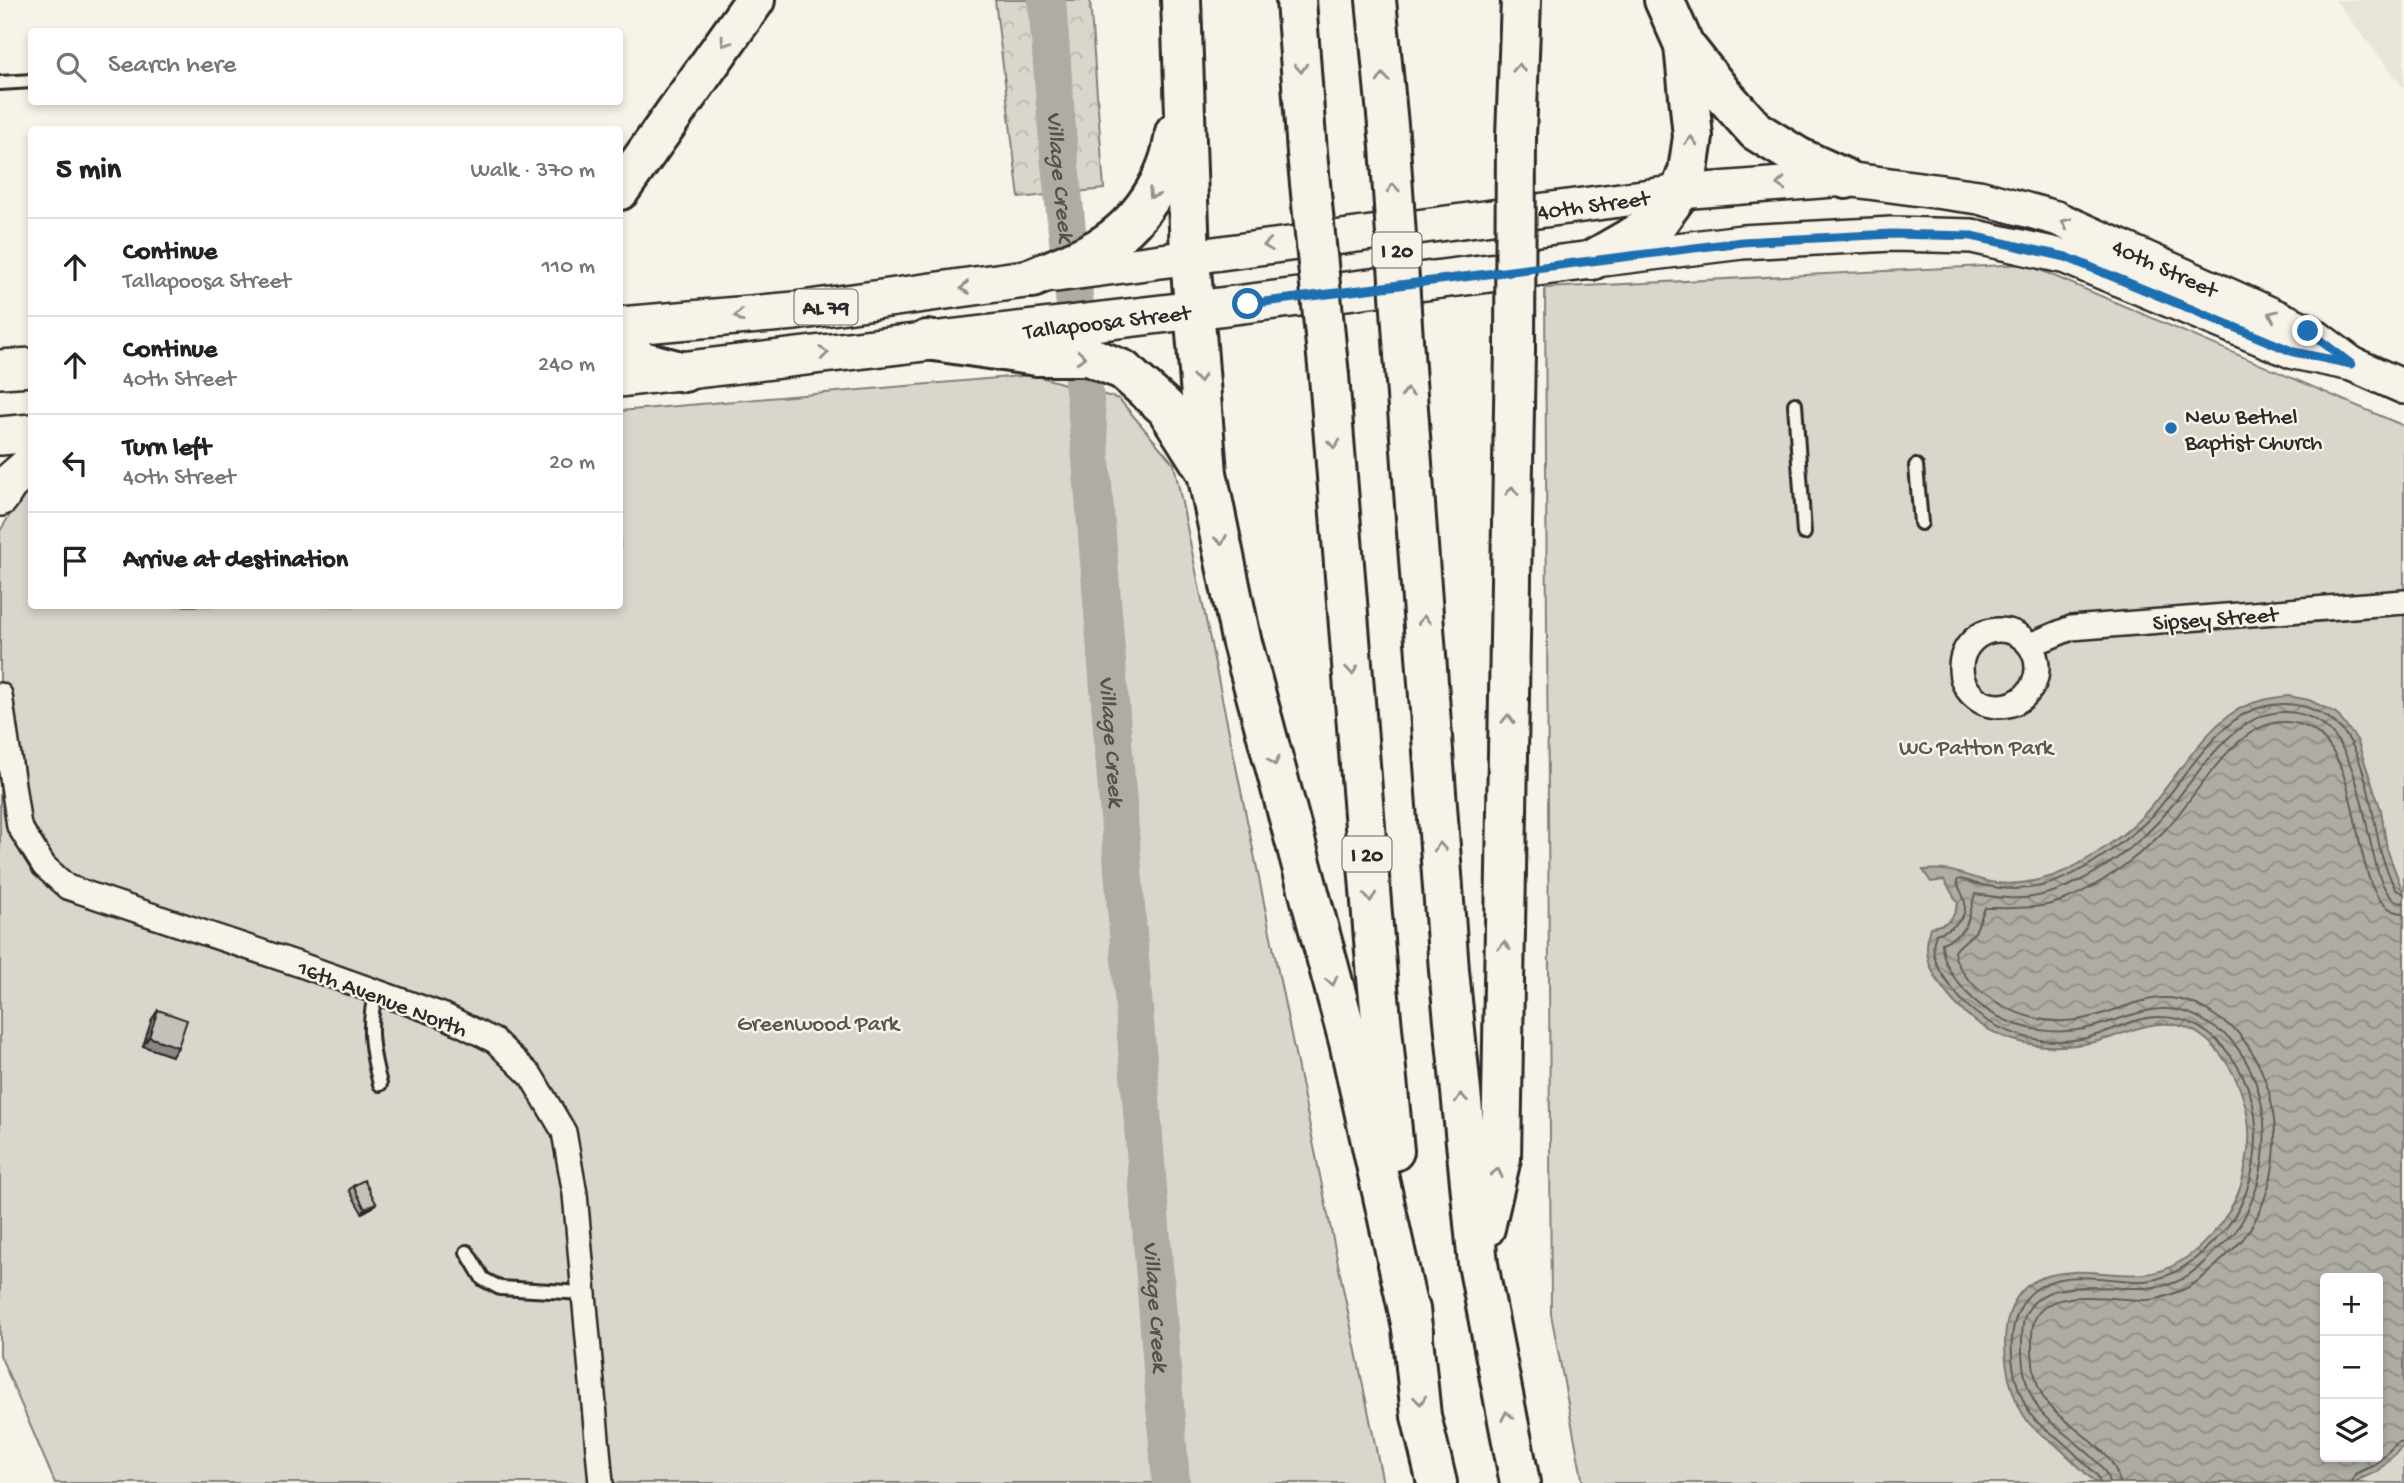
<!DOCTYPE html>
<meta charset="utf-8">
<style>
body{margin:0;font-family:"Gochi Hand",sans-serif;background:#f2f2f2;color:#222}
.controls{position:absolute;right:21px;bottom:21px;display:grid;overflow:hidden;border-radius:7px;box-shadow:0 4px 10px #0003}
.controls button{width:63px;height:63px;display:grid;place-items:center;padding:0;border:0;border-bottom:2px solid #e0e0e0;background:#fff;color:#222;font:35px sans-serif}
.stop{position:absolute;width:21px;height:21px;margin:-16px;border:5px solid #1f6fb2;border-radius:50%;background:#fff}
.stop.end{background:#1f6fb2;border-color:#fff;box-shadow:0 2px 7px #0008}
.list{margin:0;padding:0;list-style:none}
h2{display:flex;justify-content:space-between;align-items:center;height:91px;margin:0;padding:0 28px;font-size:30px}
h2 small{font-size:23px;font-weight:400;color:#767676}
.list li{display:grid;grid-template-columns:46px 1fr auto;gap:21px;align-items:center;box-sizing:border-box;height:98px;padding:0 28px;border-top:2px solid #e0e0e0}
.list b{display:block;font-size:26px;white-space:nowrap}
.list p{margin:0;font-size:23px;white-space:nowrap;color:#767676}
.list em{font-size:23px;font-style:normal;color:#767676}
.icon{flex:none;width:38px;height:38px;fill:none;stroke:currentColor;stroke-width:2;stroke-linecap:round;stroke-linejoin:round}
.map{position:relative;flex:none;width:2404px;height:1483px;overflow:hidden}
.search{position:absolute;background:#fff;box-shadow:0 4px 10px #0003;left:28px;top:28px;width:595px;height:77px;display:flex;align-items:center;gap:18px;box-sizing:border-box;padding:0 24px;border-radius:7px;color:#767676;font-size:26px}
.panel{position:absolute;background:#fff;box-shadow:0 4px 10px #0003;left:28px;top:126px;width:595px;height:483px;border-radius:7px}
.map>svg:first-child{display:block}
.built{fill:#e8e4da}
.forest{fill:url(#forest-crowns);stroke:#82807c;stroke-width:2}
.park{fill:#dad6cc;stroke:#82807c;stroke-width:2;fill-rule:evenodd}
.water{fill:url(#water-waves);stroke:#7a7874;stroke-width:2;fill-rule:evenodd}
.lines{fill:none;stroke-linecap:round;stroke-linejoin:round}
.shore{stroke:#605f5b;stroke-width:2}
.river{stroke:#afaca4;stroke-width:38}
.lane-casing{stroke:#2b2b2b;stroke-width:18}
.street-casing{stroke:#2b2b2b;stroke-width:28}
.secondary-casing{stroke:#2b2b2b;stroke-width:38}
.primary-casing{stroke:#2b2b2b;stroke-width:42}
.highway-casing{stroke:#2b2b2b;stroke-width:44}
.lane{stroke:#f7f3e8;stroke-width:12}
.street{stroke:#f7f3e8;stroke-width:23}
.secondary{stroke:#f7f3e8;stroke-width:33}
.primary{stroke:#f7f3e8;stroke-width:37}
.highway{stroke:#f7f3e8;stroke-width:38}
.highway-bridge-casing{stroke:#2b2b2b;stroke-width:44;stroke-linecap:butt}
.highway-bridge{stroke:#f7f3e8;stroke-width:38}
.wall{fill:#a9a69f;stroke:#2b2b2b;stroke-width:2}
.shaded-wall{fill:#898782;stroke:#2b2b2b;stroke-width:2}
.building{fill:#c4c1b9;stroke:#2b2b2b;stroke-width:2}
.oneway{stroke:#918f8a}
.route{stroke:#1f6fb2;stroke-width:9}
.poi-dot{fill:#1f6fb2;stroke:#f7f3e8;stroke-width:2.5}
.labels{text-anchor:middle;stroke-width:5;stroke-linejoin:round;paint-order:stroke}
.shield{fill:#f7f3e8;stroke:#686764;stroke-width:2}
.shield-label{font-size:21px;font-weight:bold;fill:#2b2b2b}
.street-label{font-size:23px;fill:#2b2b2b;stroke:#f7f3e8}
.poi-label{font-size:23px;fill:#2b2b2b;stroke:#f7f3e8;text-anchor:start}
.park-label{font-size:23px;fill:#575653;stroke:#f7f3e8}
.water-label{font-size:24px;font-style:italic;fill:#53524f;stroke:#f7f3e8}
</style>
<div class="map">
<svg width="2404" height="1483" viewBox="0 0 2404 1483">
<defs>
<pattern id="forest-crowns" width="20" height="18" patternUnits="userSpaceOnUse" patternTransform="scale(1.75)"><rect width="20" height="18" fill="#dad6cc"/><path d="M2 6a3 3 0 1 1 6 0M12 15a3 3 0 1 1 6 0" fill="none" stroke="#bbb8af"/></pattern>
<pattern id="water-waves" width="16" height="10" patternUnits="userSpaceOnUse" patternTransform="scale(1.75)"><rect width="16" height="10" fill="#afaca4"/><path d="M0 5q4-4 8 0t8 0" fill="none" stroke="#8f8c86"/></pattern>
</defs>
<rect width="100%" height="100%" fill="#f7f3e8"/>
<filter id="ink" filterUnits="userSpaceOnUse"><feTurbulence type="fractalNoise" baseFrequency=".0143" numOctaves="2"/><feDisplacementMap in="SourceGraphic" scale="14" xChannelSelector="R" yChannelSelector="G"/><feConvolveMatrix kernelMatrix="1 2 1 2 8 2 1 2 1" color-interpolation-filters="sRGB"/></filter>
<g filter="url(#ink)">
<path class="built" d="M 2335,0 L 2404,0 L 2404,88 Z"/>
<path class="forest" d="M 995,0 L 1090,0 L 1104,189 L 1019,198 Z"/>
<g class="park">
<path d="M 2026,264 L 2404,426 L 2404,1483 L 1583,1483 L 1551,1314 L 1545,288 ZM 2325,1278 L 2378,1278 L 2378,1457 L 2325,1457 Z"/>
<path d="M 1033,375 L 1119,399 L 1174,464 L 1383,1483 L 55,1483 L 0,1355 L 0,531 L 31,480 L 32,606 L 620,606 L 620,411 Z"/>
</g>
<path class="water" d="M 2288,696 L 2309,700 L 2336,713 L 2357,740 L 2381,810 L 2387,849 L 2404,895 L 2404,1445 L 2378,1471 L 2352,1483 L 2096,1483 C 2083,1471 2070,1458 2057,1446 C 2049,1438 2036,1432 2029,1423 C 2001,1387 1989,1298 2041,1278 C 2076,1265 2110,1277 2146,1274 C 2184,1270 2221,1231 2236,1198 C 2244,1181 2247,1161 2249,1142 C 2252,1098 2223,1034 2177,1025 C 2154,1020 2130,1031 2110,1038 C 2049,1056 1989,1046 1947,994 C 1930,972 1922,955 1930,927 C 1947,925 1954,920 1958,903 L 1944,880 L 1931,882 L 1923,870 C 1953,867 1963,876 1990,882 C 2011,886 2034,882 2053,876 C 2085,864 2127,835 2149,809 C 2173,781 2199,738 2228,716 C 2245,703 2267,698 2288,696 ZM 2325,1278 L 2378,1278 L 2378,1457 L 2325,1457 Z"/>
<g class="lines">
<g class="shore">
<path d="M 2100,1483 L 2097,1475 C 2084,1463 2072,1450 2059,1439 C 2051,1432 2041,1427 2034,1419 C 2008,1385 1998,1310 2041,1286 C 2071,1269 2112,1282 2145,1281 C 2168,1279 2189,1265 2205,1250 C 2212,1242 2221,1235 2227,1227 C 2249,1199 2257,1162 2256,1127 C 2254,1071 2209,1008 2147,1018 C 2125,1022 2104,1035 2081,1039 C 2033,1048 1979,1027 1951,987 C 1939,971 1928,954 1936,934 C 1950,930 1967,921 1965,903 C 1964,895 1958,888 1957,881 L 1960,879 C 2023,900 2061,887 2113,849 C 2127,838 2141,828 2153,815 C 2179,785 2201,747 2232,722 C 2270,692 2327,700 2351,743 C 2368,773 2373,816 2380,849 C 2383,863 2390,876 2395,889 L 2404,894"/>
<path d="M 2109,1483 C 2107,1459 2055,1431 2041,1412 C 2028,1395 2023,1374 2022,1353 C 2022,1342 2021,1326 2025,1316 C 2046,1265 2131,1301 2176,1282 C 2190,1276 2203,1264 2213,1253 C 2221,1246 2230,1239 2236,1231 C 2273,1175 2277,1091 2230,1039 C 2224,1033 2215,1028 2209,1024 C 2162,990 2125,1023 2078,1030 C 2038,1036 1995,1023 1967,993 C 1954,979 1942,963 1942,943 C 1972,931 1967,920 1975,894 C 1996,897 2016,901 2038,896 C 2083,886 2127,855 2158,822 C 2192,786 2230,710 2286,712 C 2385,715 2353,900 2404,903"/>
<path d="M 2119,1483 C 2118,1452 2069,1428 2050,1407 C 2037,1392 2033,1371 2032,1352 C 2032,1343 2031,1330 2034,1321 C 2047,1284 2117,1301 2147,1300 C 2157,1300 2168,1296 2177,1292 C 2196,1286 2210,1271 2224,1258 C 2230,1252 2237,1246 2243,1239 C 2287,1181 2286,1088 2238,1033 C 2232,1026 2224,1022 2217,1017 C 2162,977 2131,1011 2077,1020 C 2041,1025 2011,1014 1983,993 C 1971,984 1955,966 1954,951 L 1975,932 L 1985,908 C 2013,908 2037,910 2064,900 C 2100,886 2136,859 2164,831 C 2196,799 2234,720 2286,722 C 2378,726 2338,911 2404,913"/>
<path d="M 2352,1483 L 2355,1474 L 2374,1465 L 2397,1443 L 2404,1441"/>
</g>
<path class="river" id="s1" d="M 1047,0 L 1059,155 L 1090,446 L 1171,1483"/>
<defs>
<g id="lane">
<path d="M 0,83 L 32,81"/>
<path d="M 1795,404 L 1804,533"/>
<path d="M 1916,466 L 1921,523"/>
<path d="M 376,991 C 367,1026 371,1050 380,1084"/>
<path d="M 467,1252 L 483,1279 L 500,1288 L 583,1293"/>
</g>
<g id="street">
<circle cx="1999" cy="668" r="38"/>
<path d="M 2030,645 L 2071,628 L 2404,602"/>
<path d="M 0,695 L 19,826 L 44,866 L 67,887 L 301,965 L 445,1016 L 495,1041 L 531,1076 L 564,1132 L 575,1194 L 601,1483"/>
</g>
<g id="secondary">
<path d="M 1595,260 L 1742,242 L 1892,234 L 1972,236 L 2066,257 L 2294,352 L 2352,364 L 2404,387"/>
<path id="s2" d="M 1056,275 L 1680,192 L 1846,179 L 1979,197 L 2056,218 L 2308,331 L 2352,364"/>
</g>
<g id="primary">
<path d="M 620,326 L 795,311 L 1032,278"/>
<path d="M 0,369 L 32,367"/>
<path id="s3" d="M 620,378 L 1195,310 L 1592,260"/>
<path d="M 0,436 L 32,433"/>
<path d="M 0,497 L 8,484 L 32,463"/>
</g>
<g id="highway">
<path d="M 1181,0 L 1190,256 L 1207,473 L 1241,639 L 1349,1042 L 1413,1332"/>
<path d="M 1296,0 L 1307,153"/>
<path d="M 1376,0 L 1390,146"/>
<path d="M 1664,0 L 1684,45 L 1722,93 L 1756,131 L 1798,157 L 1846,179"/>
<path d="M 1516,137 L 1521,0"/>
<path d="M 620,190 L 755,0"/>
<path d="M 1592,260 L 1658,222 L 1680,192 L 1688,171 L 1693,137 L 1684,45"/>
<path d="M 1032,278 C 1053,269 1076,261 1097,249 C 1138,226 1170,179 1175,132"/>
<path d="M 927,340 L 1037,356 L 1088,356 L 1123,370 L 1166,408 L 1204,468"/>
<path d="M 620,345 L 643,361 L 684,372"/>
<path d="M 1404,354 L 1449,970 L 1478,1264 L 1520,1483"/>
<path d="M 1329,376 L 1377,977 L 1394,1151"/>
<path d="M 1485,1228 L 1501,1158 L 1515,350"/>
<path d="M 1410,1309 L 1421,1416 L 1437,1483"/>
</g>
</defs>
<use href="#lane" class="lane-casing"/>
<use href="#street" class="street-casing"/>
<use href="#secondary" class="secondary-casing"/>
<use href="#primary" class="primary-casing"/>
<use href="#highway" class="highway-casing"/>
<use href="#lane" class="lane"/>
<use href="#street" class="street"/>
<use href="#secondary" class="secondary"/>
<use href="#primary" class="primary"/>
<use href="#highway" class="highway"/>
<defs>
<g id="highway-bridge">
<path d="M 1390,146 L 1404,354"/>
<path d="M 1307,153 L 1329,376"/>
<path d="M 1515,350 L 1516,137"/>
</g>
</defs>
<use href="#highway-bridge" class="highway-bridge-casing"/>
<use href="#highway-bridge" class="highway-bridge"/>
</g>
<g class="wall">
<path d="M 158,1010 L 178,1047 L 172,1056 L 143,1046 L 152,1019 Z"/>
<path d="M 353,1186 L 376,1203 L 373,1207 L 362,1213 L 349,1190 Z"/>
</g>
<g class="shaded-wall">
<path d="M 149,1037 L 178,1047 L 172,1056 L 143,1046 Z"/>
<path d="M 376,1203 L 373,1207 L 362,1213 L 365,1209 Z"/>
</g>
<g class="building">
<path d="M 158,1010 L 187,1020 L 178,1047 L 149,1037 Z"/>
<path d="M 364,1180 L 376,1203 L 365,1209 L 353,1186 Z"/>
</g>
<defs><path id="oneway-chevron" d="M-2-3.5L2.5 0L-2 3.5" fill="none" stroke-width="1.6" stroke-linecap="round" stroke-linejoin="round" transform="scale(1.75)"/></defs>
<g class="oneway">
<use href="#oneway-chevron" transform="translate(725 42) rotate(125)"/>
<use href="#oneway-chevron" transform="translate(1301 68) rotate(86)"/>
<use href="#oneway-chevron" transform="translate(1519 68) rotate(-88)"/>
<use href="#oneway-chevron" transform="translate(1383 78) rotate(-95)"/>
<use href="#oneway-chevron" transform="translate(1691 141) rotate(-86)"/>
<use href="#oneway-chevron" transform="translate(1781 184) rotate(176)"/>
<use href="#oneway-chevron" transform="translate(1393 188) rotate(-94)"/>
<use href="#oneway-chevron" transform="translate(1153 194) rotate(123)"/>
<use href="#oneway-chevron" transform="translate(2066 223) rotate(-156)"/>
<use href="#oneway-chevron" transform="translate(1268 245) rotate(173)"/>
<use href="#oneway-chevron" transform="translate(965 288) rotate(172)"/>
<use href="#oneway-chevron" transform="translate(2273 315) rotate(-156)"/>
<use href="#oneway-chevron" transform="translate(739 316) rotate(175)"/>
<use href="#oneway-chevron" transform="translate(824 353) rotate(-7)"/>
<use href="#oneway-chevron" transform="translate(1081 357) rotate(5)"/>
<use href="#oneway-chevron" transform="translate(1199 378) rotate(86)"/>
<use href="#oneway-chevron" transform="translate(1407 393) rotate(-94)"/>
<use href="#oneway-chevron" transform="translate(1334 444) rotate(85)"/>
<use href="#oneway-chevron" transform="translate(1512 491) rotate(-89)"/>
<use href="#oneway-chevron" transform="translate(1221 540) rotate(79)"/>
<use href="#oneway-chevron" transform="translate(1424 620) rotate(-94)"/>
<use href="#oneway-chevron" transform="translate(1352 670) rotate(85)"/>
<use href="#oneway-chevron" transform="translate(1508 719) rotate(-89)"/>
<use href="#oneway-chevron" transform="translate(1274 761) rotate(75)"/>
<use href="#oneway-chevron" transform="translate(1440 847) rotate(-94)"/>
<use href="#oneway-chevron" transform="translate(1370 897) rotate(85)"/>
<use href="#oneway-chevron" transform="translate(1504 946) rotate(-89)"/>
<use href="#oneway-chevron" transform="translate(1332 981) rotate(75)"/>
<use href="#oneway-chevron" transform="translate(1461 1098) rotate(-96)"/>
<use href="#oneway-chevron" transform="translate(1497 1173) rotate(-78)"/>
<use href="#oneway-chevron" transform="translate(1420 1400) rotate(84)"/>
<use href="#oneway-chevron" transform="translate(1507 1416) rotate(-101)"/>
</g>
</g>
<g class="lines" filter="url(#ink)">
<path class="route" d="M 1248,304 L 1742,242 L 1892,234 L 1972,236 L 2066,257 L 2294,352 L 2351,364 L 2308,331"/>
</g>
<circle class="poi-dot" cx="2171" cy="428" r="7"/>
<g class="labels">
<g class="shield">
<rect x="1372.5" y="232.5" width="49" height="35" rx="5"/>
<rect x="794.5" y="289.5" width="63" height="35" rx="5"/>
<rect x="1342.5" y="836.5" width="49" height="35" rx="5"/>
</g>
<g class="shield-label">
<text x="1397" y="257">I 20</text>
<text x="826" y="314">AL 79</text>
<text x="1367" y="861">I 20</text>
</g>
<g class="street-label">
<text dy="8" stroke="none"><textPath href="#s2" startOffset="542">40th Street</textPath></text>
<text dy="8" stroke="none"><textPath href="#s2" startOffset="1130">40th Street</textPath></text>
<text dy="8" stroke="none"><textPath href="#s3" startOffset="490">Tallapoosa Street</textPath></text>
<text transform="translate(2215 617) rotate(-4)" y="8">Sipsey Street</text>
<text transform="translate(383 997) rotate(21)" y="8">16th Avenue North</text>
</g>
<g class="poi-label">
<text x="2185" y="423">New Bethel<tspan x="2185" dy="26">Baptist Church</tspan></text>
</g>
<g class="park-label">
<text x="1976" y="754">WC Patton Park</text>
<text x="818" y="1030">Greenwood Park</text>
</g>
<g class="water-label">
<text dy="8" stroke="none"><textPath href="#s1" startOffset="177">Village Creek</textPath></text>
<text dy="8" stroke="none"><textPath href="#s1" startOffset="744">Village Creek</textPath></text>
<text dy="8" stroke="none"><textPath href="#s1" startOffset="1311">Village Creek</textPath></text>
</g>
</g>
</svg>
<div class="controls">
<button>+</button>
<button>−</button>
<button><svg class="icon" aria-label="layers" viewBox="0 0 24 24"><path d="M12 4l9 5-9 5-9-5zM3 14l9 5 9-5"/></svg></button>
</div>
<div class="stop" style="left:1248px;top:304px"></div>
<div class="stop end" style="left:2308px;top:331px"></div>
<div class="search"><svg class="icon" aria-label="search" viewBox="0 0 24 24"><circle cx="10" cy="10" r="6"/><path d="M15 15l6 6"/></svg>Search here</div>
<section class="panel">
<h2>5 min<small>Walk · 370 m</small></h2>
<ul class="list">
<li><svg class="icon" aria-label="ahead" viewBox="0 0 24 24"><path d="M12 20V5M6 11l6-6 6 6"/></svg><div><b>Continue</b><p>Tallapoosa Street</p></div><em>110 m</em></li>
<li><svg class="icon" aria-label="ahead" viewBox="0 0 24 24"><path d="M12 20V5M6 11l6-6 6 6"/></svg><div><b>Continue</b><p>40th Street</p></div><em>240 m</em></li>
<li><svg class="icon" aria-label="left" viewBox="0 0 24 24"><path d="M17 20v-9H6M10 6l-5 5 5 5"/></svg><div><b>Turn left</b><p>40th Street</p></div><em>20 m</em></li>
<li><svg class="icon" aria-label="arrive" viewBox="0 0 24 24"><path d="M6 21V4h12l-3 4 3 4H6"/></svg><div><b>Arrive at destination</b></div></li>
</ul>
</section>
</div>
